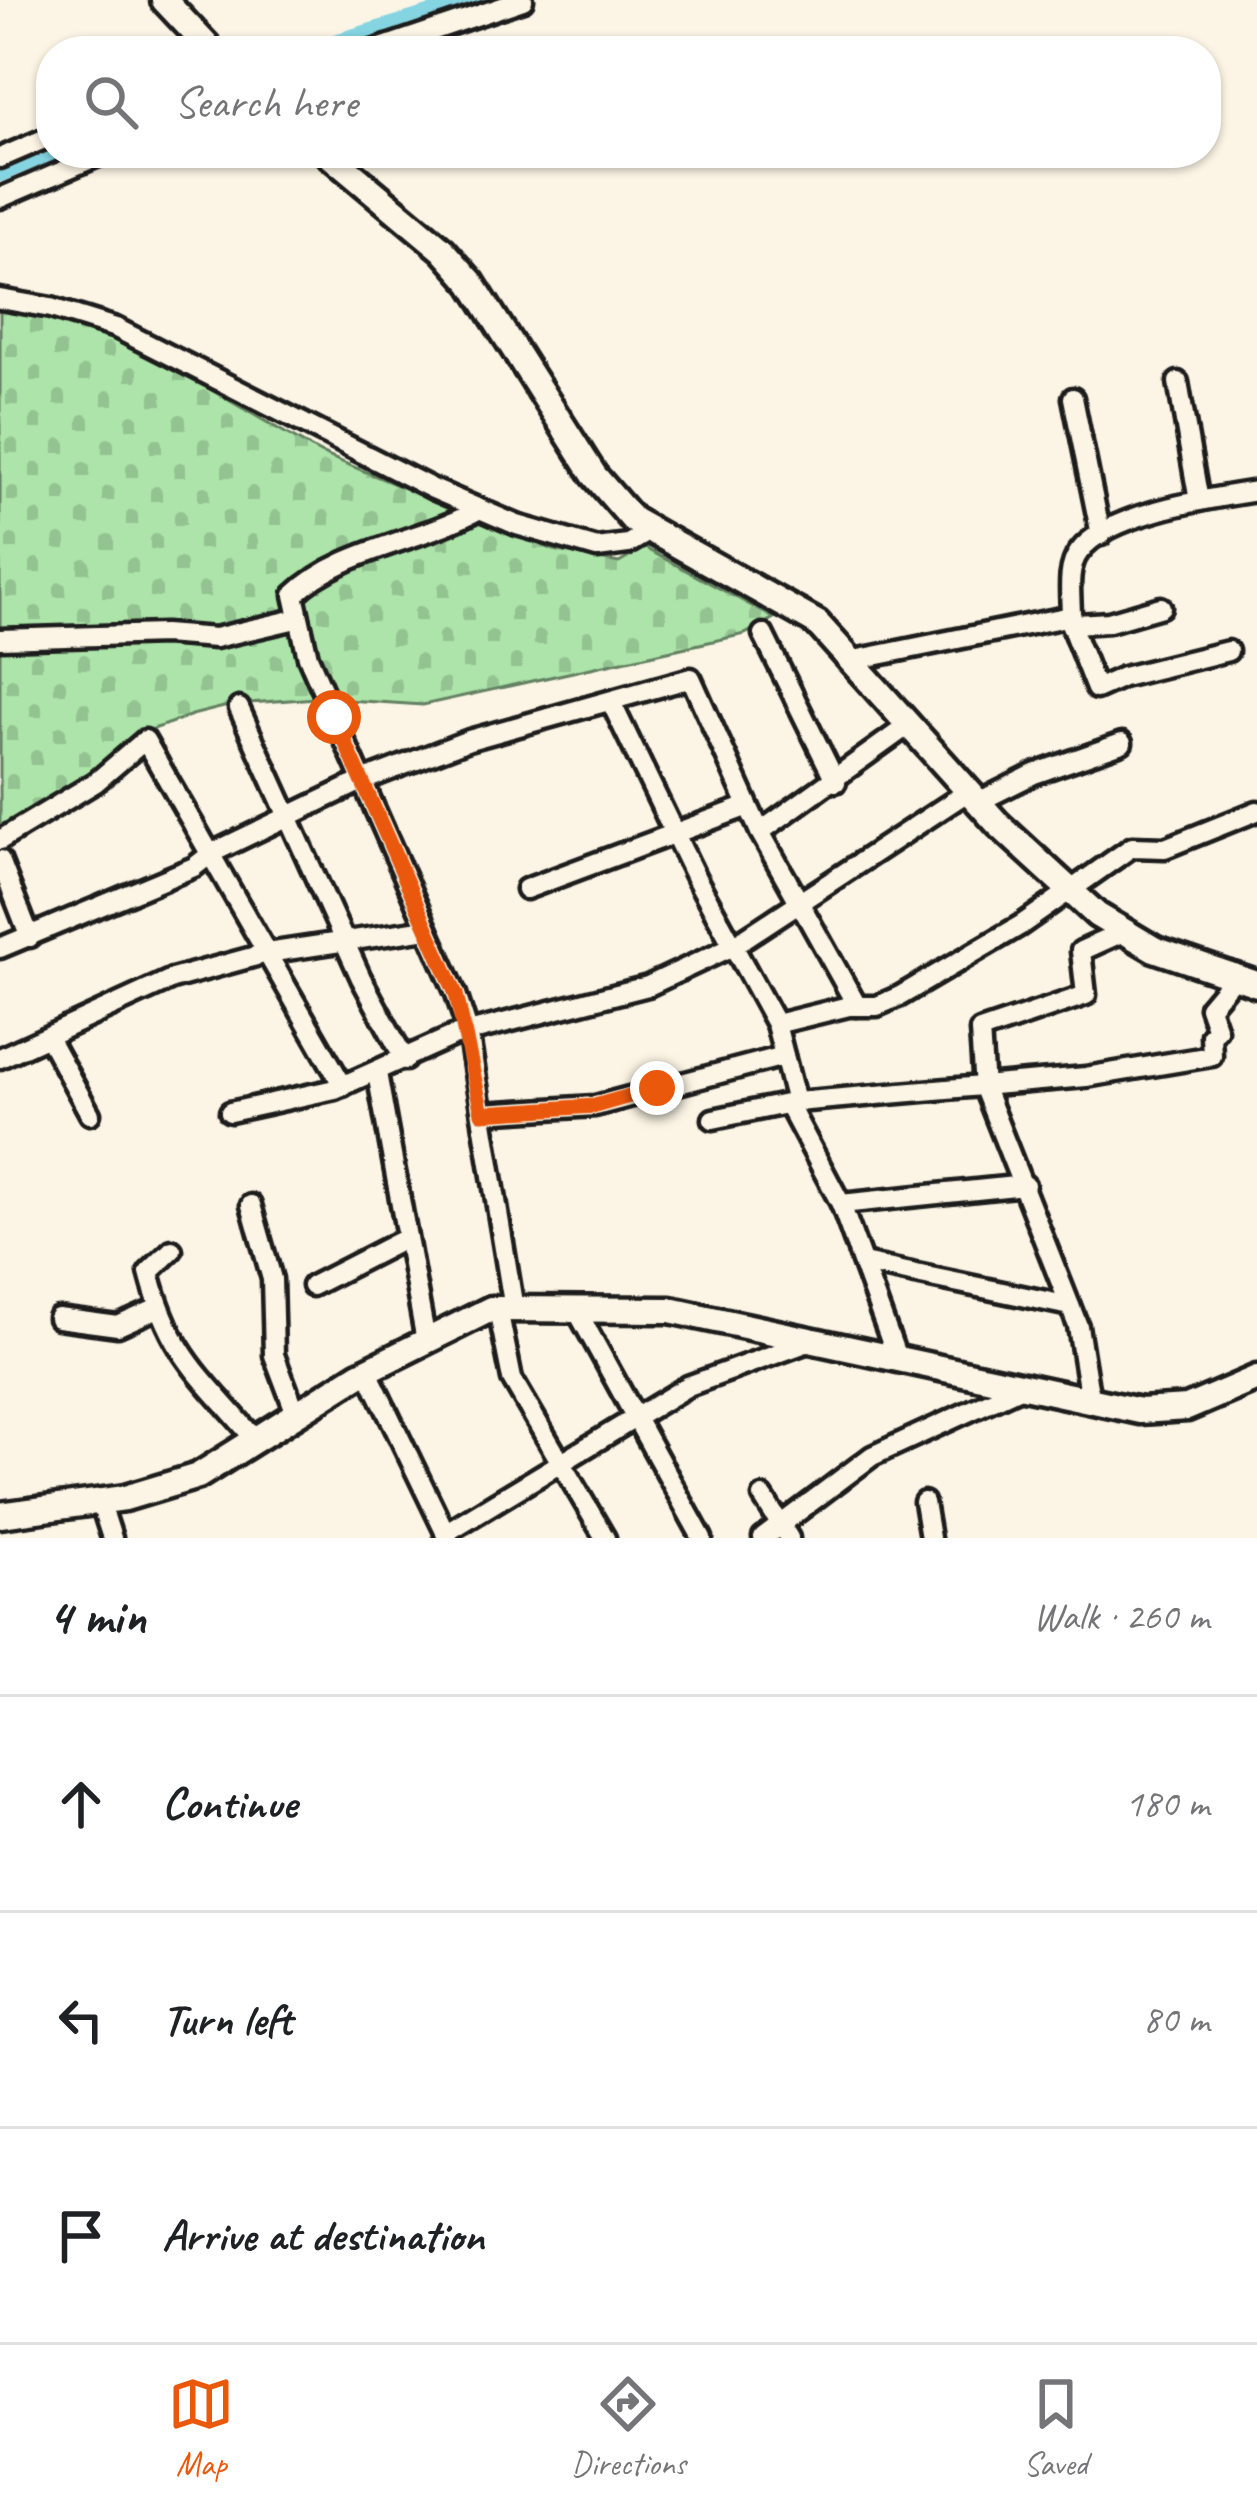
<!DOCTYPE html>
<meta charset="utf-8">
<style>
body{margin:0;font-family:Caveat,sans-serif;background:#f6f6f6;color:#202124}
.stop{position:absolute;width:36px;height:36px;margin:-27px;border:9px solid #ea580c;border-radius:50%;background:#fff}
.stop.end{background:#ea580c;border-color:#fff;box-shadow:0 3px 12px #0008}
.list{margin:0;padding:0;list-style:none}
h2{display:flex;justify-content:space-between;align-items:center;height:156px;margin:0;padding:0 48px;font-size:51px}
h2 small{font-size:39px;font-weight:400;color:#757577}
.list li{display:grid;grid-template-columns:78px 1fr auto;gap:36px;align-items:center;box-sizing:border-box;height:216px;padding:0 48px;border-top:3px solid #e0e0e0}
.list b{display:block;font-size:45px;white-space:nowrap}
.list em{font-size:39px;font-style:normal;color:#757577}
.icon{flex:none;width:66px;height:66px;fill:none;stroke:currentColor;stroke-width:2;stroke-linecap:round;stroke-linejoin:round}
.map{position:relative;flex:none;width:1257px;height:1538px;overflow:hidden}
.search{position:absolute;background:#fff;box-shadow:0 3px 9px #0004;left:36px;right:36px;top:36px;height:132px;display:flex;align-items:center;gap:30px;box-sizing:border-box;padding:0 42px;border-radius:48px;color:#757577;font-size:45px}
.sheet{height:804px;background:#fff}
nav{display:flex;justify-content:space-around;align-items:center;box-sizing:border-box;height:168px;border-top:3px solid #e0e0e0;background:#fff;font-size:33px;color:#757577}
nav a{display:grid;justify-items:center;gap:6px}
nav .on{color:#ea580c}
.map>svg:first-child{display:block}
.cemetery{fill:url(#cemetery-stones);stroke:#648062;stroke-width:3}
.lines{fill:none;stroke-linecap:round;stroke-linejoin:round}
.canal{stroke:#85d4e2;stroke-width:16}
.street-casing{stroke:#1c1c1c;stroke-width:27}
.secondary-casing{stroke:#1c1c1c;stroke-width:33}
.street{stroke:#fcf5e5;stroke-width:18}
.secondary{stroke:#fcf5e5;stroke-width:24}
.route{stroke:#ea580c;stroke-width:15}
</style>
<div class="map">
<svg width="1257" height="1538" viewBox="0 0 1257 1538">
<defs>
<pattern id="cemetery-stones" width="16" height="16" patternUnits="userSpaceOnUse" patternTransform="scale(3)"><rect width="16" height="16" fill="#ace4a9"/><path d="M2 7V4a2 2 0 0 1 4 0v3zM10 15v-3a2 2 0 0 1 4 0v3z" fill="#93c391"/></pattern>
</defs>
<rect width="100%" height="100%" fill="#fcf5e5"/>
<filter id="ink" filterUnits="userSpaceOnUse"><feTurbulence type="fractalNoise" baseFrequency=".00833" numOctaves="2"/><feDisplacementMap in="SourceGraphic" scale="24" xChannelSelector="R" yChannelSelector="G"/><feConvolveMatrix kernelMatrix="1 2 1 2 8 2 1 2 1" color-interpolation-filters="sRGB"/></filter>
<g filter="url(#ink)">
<path class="cemetery" d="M 0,309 L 90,326 L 127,341 L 320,453 L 554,550 L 619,563 L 645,548 L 774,618 L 745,634 L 423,705 L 316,698 L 236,704 L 192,715 L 148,731 L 112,764 L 0,836 Z"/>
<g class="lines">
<g class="canal">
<path d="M 305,51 L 476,0"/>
<path d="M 0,174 L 51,153"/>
</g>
<defs>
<g id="street">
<path d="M 372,51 L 523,0"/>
<path d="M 0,158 L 51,136"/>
<path d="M 0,198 L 105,153"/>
<path d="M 0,299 L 51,308 L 116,328 L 433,489 L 517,525 L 597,548 L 628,544 L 650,531"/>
<path d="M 1178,382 L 1199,501"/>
<path d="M 1073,398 L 1101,535"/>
<path d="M 480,509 C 423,541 341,549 294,595 L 308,657 L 456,994 L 468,1031 L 514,1309"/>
<path d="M 1071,616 L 1077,624 L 1109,622 L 1161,607"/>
<path d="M 1068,618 L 1096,689 L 1123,677 L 1228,651"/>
<path d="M 763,634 L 836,782"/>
<path d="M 0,639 L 164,634 L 215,638 L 296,619"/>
<path d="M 854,660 L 1071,616 C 1071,596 1066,569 1079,552 C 1107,513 1212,498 1257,491"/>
<path d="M 611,702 L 696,878 L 776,1024 L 796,1102"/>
<path d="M 239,708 L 361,978 L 405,1060"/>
<path d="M 978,802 L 1034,774 L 1122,743"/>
<path d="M 760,832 L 910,724"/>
<path d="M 0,840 L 96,782 L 145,740 L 343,1086"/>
<path d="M 0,860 L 30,937"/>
<path d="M 526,889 L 748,806"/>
<path d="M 0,948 L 194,867 L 212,853 L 362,781 L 469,740 L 691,678 L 760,832 L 857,1006"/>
<path d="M 776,1024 L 849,1006 L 877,1006 L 900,996 L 1021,925 L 1132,847 L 1165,848 L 1257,811"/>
<path d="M 48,1037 L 90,1114"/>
<path d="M 0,1058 L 172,979 L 267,953 L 427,929"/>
<path d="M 377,1073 L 426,1341"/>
<path d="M 789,1106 L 841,1204 L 897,1358"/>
<path d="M 230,1112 L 335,1089 L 453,1036 L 648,986 L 733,946 L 969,791"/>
<path d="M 482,1113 L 595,1106 L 784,1056"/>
<path d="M 713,1119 L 796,1102 L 1086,1077 L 1212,1056 L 1211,1035 L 1217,1030 L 1209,1007 L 1236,975"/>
<path d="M 841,1204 L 1025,1185"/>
<path d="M 251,1205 L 272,1279 L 274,1355 L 297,1416"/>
<path d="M 172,1250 L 149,1272 C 171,1358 203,1377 257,1442"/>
<path d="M 863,1263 L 1070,1306"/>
<path d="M 312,1286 L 404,1239"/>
<path d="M 498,1309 L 512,1379 L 605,1538"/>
<path d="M 576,1309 L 702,1538"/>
<path d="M 58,1318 L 118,1326 L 158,1308"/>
<path d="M 367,1370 L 448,1538"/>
<path d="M 1090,1400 L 1078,1326 L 984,1088 L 980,1031 L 1086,995 L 1081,951 L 1123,932"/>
<path d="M 763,1497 L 789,1538"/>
<path d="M 100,1501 L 112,1538"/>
<path d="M 924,1502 L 930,1538"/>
<path d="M 445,1533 L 688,1386 L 811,1341"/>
<path d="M 763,1538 L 872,1456 L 1024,1386"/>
</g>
<g id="secondary">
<path d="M 164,0 L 212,51"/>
<path d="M 327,153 L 443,250 L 472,283 L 594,475 L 633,520 L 817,623 L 998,824 L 1097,915 L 1154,949 L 1257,984"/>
<path d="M 0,1515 L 125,1498 L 198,1476 L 360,1374 L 491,1309 L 670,1310 L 1140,1411 L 1187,1408 L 1257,1378"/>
</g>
</defs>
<use href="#street" class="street-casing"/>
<use href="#secondary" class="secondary-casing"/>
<use href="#street" class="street"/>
<use href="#secondary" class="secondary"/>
</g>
</g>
<g class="lines" filter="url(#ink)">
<path class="route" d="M 334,717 L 456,994 L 482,1113 L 595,1106 L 657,1088"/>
</g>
</svg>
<div class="stop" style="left:334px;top:717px"></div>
<div class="stop end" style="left:657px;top:1088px"></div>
<div class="search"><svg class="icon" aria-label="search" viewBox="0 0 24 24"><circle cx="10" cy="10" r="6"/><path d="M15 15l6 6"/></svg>Search here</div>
</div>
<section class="sheet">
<h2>4 min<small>Walk · 260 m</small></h2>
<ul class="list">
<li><svg class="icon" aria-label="ahead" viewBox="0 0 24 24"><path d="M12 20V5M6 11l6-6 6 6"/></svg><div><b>Continue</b></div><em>180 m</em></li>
<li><svg class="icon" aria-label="left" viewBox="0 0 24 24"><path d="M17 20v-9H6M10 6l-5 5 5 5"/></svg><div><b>Turn left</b></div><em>80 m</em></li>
<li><svg class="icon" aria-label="arrive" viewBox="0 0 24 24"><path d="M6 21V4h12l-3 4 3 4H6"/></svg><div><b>Arrive at destination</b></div></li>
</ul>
</section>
<nav>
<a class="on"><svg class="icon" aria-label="map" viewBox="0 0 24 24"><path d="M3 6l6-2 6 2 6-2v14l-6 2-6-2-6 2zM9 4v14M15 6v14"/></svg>Map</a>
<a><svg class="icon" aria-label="directions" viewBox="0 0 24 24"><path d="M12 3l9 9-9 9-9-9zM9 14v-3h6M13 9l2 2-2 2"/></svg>Directions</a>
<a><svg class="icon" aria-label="saved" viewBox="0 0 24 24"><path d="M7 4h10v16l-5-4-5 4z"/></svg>Saved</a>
</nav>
